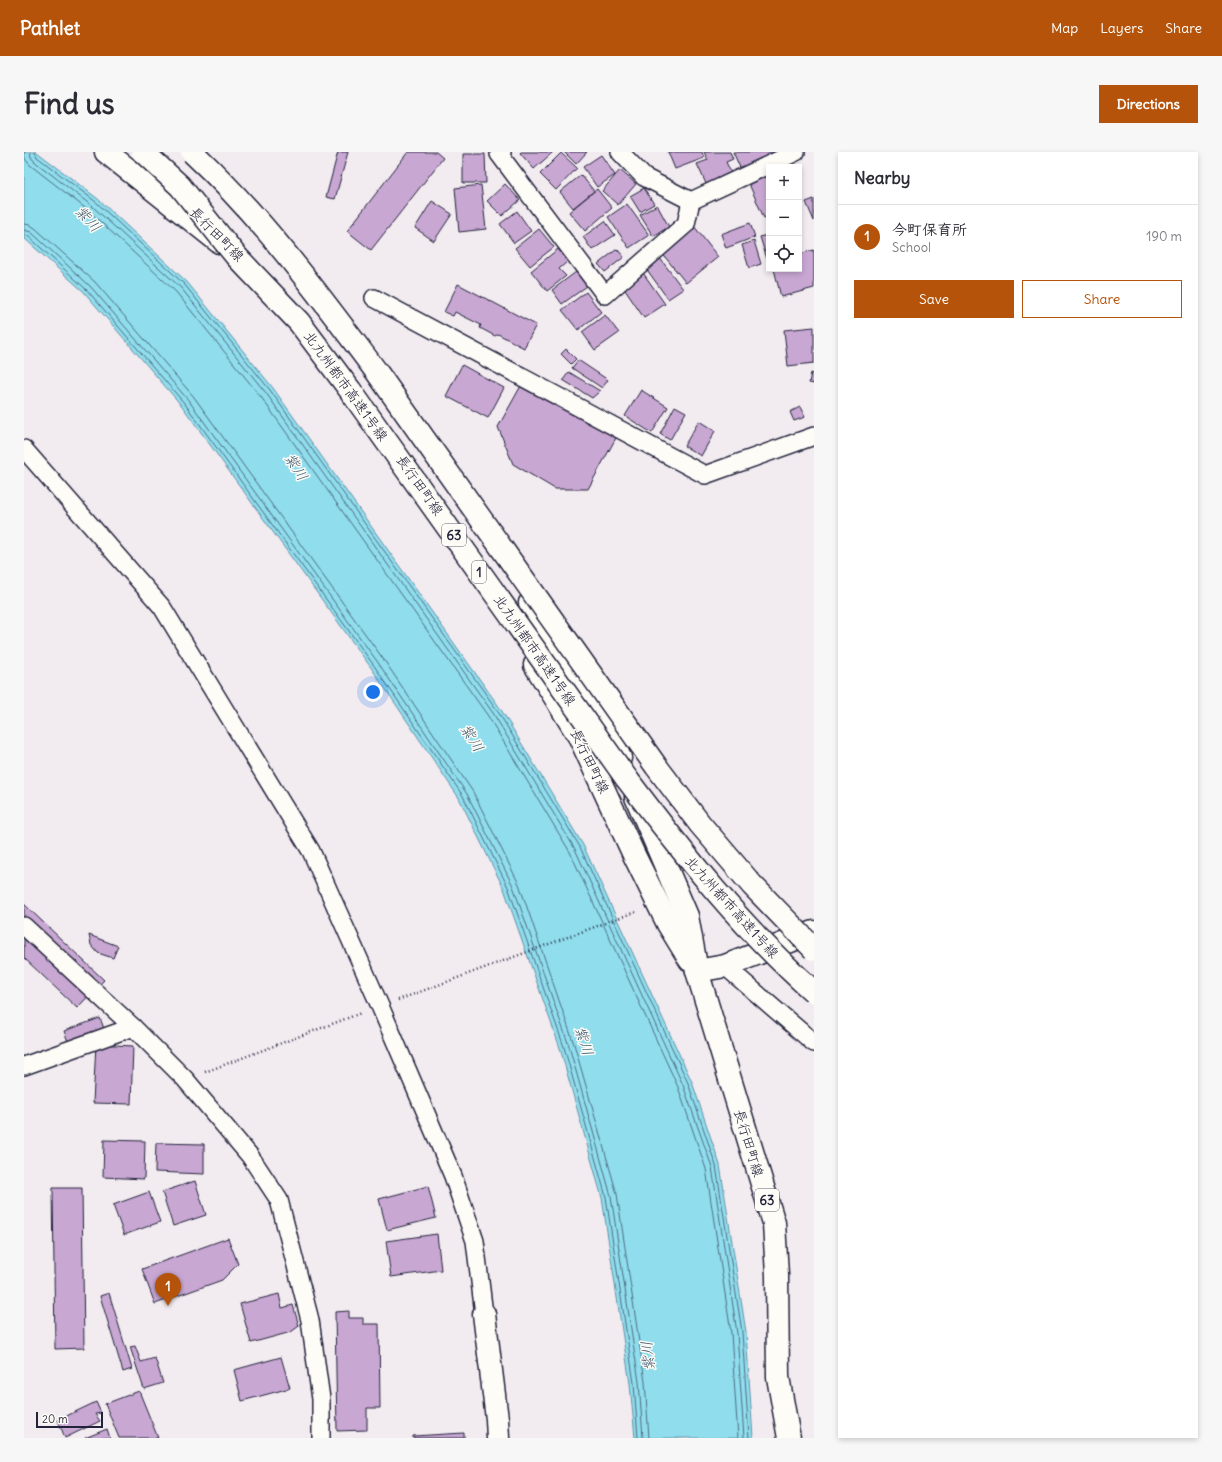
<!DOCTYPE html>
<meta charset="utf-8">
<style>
body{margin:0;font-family:Delius,"Klee One",sans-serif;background:#f7f7f7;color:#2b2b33}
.controls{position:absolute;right:12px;top:12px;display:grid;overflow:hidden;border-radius:0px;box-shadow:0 2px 6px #0003}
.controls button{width:36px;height:36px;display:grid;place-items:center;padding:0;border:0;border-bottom:1px solid #e1e1e2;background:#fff;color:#2b2b33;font:20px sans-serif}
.scale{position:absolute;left:12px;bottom:10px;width:67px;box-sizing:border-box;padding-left:4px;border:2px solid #22223b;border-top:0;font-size:11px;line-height:14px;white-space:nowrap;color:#22223b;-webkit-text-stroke:3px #fdfcf7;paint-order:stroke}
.you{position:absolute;left:349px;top:540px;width:14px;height:14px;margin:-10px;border:3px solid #fff;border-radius:50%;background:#1a73e8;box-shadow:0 0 0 6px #1a73e833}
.badge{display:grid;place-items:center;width:26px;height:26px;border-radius:50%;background:#b45309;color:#fff;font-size:13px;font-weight:700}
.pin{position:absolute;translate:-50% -33px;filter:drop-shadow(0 1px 2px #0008)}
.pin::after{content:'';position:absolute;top:21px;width:14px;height:12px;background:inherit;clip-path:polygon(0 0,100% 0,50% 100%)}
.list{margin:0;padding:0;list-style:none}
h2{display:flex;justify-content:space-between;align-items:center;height:52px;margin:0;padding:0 16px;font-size:17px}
h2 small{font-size:13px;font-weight:400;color:#7c7c81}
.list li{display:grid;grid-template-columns:26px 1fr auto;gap:12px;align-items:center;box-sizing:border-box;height:64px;padding:0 16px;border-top:1px solid #e1e1e2}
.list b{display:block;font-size:15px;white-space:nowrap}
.list p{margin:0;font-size:13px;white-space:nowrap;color:#7c7c81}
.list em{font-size:13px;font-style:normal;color:#7c7c81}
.actions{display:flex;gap:8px;padding:12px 16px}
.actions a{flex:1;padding:9px 0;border:1px solid #b45309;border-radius:0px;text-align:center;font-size:14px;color:#b45309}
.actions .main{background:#b45309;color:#fff}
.icon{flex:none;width:22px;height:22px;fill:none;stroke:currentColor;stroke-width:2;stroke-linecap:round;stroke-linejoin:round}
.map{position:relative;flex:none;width:790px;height:1286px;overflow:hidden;border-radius:0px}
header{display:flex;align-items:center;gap:24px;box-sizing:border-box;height:56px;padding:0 20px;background:#b45309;color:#fff}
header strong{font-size:19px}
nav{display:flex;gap:22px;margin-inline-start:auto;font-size:14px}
.intro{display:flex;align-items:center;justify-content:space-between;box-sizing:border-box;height:96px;padding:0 24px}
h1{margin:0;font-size:28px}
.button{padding:10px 18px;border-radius:0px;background:#b45309;color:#fff;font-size:14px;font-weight:700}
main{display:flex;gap:24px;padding:0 24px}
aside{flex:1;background:#fff;border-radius:0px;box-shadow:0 2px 6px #0003}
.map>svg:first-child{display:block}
.water{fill:#8fdded;stroke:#6392a6}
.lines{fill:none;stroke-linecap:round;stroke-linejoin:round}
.shore{stroke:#4e6d82;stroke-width:1}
.building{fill:#c8a7d3;stroke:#22223b}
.street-casing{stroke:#22223b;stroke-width:20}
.secondary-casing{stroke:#22223b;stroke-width:25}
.primary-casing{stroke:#22223b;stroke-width:25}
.highway-casing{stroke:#22223b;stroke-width:25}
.path{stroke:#22223b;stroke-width:2.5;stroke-dasharray:1 3;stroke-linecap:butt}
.street{stroke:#fdfcf7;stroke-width:17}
.secondary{stroke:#fdfcf7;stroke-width:22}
.primary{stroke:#fdfcf7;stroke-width:22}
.highway{stroke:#fdfcf7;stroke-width:22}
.highway-bridge-casing{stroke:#22223b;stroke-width:25;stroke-linecap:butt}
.highway-bridge{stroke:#fdfcf7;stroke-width:22}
.labels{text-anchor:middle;stroke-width:3;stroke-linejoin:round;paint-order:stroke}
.shield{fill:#fdfcf7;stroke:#646373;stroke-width:1}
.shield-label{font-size:13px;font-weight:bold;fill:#22223b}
.street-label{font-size:14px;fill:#22223b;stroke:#fdfcf7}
.water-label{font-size:15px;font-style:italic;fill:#435a70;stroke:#fdfcf7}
</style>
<header>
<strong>Pathlet</strong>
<nav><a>Map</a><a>Layers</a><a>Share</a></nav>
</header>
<div class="intro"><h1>Find us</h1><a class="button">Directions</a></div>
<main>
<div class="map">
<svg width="790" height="1286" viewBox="0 0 790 1286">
<rect width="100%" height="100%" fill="#f2ebf0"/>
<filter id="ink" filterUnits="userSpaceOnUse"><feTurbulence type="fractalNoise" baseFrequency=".025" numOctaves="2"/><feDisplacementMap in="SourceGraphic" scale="8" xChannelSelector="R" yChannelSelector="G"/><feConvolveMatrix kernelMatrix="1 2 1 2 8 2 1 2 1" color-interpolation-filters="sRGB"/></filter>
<g filter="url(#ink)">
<path class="water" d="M 0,0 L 13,0 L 74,47 L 163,130 L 249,236 L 476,556 L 559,693 L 668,930 L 696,1013 L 722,1180 L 729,1286 L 611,1286 L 606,1232 L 578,1046 L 536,896 L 480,737 L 435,646 L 348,517 L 158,254 L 60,140 L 0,86 Z"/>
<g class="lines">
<g class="shore">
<path d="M 0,0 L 1,7 L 6,13 L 65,59 L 152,140 L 237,245 L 464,564 L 546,700 L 654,935 L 682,1017 L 707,1181 L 714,1286"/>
<path d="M 6,0 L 7,5 L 10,9 L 68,54 L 157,136 L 242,241 L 469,561 L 551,697 L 659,933 L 688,1015 L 713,1181 L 720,1286"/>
<path d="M 11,0 L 13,5 L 72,50 L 160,132 L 246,238 L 473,558 L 556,695 L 664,931 L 692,1014 L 718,1180 L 725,1286"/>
<path d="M 0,72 L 6,73 L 11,76 L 71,130 L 170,245 L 360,508 L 449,640 L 495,732 L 550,892 L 593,1042 L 621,1230 L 625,1286"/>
<path d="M 0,78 L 7,80 L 66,134 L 165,249 L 355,512 L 443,642 L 489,734 L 545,894 L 587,1044 L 615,1230 L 619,1286"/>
<path d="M 0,83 L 4,84 L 63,138 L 161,252 L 351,515 L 439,644 L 484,735 L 540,895 L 582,1045 L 610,1231 L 614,1286"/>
</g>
</g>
<g class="building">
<path d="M 314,0 L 324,0 L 311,47 L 302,45 Z"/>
<path d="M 384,0 L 412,0 L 419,6 L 347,98 L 323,79 Z"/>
<path d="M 497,0 L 529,0 L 510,17 L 496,1 Z"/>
<path d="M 540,0 L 563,0 L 552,12 Z"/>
<path d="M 644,0 L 678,0 L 680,6 L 651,17 Z"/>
<path d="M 680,0 L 706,0 L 709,7 L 702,10 L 709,25 L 684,36 L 673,12 L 684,8 Z"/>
<path d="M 709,0 L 749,0 L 751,4 L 718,20 Z"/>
<path d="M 537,1 L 553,16 L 532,38 L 516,22 Z"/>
<path d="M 439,2 L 461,2 L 462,31 L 439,31 Z"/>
<path d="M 577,3 L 591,23 L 573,35 L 559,15 Z"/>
<path d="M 596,18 L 612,32 L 594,53 L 578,39 Z"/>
<path d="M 557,23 L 570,39 L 549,56 L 536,40 Z"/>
<path d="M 745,23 L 745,64 L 740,66 L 725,32 Z"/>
<path d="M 481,32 L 496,48 L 478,64 L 463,49 Z"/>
<path d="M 457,33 L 462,77 L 435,80 L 431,36 Z"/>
<path d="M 620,36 L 630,52 L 616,60 L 606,44 Z"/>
<path d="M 573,37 L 588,56 L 561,79 L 545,60 Z"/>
<path d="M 790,47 L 790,69 L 782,50 Z"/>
<path d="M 408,49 L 428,62 L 410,89 L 391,76 Z"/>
<path d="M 603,52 L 625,83 L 605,96 L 584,65 Z"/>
<path d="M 633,53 L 645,75 L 629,84 L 616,63 Z"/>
<path d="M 493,59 L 507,79 L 490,91 L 476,72 Z"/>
<path d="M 581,69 L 591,83 L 568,98 L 559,85 Z"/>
<path d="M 726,71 L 731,85 L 702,96 L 697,82 Z"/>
<path d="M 670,74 L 694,105 L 662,131 L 637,100 Z"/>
<path d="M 515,77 L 530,95 L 506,114 L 491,96 Z"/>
<path d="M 745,82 L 745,106 L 743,107 L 736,85 Z"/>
<path d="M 730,89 L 737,112 L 725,116 L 718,93 Z"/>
<path d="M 534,97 L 544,109 L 535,117 L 542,124 L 523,139 L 507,119 Z"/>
<path d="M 593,97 L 600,105 L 581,120 L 574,112 Z"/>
<path d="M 790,98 L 790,136 L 757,145 L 750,117 L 775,117 L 775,102 Z"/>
<path d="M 635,105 L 659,137 L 644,147 L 621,115 Z"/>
<path d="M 617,118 L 641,152 L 620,166 L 597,132 Z"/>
<path d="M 552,120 L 563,134 L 538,152 L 528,138 Z"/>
<path d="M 434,132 L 512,173 L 500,196 L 474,182 L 471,184 L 456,176 L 457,173 L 431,160 L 429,164 L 420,160 Z"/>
<path d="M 562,140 L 577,160 L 554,178 L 538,158 Z"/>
<path d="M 581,163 L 595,181 L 571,198 L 558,180 Z"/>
<path d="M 790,175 L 790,211 L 764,214 L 760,178 Z"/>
<path d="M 542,197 L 552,207 L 547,212 L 537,202 Z"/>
<path d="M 554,208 L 584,228 L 578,236 L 548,216 Z"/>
<path d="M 438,213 L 480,236 L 464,266 L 422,244 Z"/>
<path d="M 545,220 L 576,239 L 568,246 L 539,228 Z"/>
<path d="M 787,221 L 790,222 L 790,232 L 785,231 Z"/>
<path d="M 498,232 L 593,284 L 564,337 L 531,337 L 489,312 L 474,275 Z"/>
<path d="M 617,238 L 644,255 L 628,281 L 601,264 Z"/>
<path d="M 651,254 L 662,260 L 646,288 L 636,282 Z"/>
<path d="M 776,255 L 781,265 L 770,269 L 766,260 Z"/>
<path d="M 675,269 L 691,279 L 677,304 L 660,294 Z"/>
<path d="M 0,752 L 80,828 L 53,856 L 0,806 Z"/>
<path d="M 65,783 L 94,794 L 89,806 L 74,801 L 67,793 Z"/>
<path d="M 76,866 L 81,879 L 45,892 L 40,879 Z"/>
<path d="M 72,892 L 109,894 L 107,952 L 69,951 Z"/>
<path d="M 80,988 L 121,989 L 120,1027 L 79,1025 Z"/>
<path d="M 132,991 L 180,992 L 180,1022 L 131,1020 Z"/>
<path d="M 171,1029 L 182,1063 L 149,1074 L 138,1040 Z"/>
<path d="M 404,1034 L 412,1066 L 363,1078 L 355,1047 Z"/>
<path d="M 29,1036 L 58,1036 L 60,1196 L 31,1197 Z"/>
<path d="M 125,1040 L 136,1070 L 100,1083 L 89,1053 Z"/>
<path d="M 413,1082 L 417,1118 L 367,1125 L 362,1089 Z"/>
<path d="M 204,1086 L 214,1112 L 198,1128 L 131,1152 L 118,1117 Z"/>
<path d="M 85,1141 L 108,1217 L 99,1220 L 76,1144 Z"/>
<path d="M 255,1142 L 258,1156 L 269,1153 L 275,1174 L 267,1180 L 227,1191 L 216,1152 Z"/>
<path d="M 325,1159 L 325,1166 L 339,1166 L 339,1172 L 355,1172 L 356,1256 L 343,1256 L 343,1278 L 313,1279 L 311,1160 Z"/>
<path d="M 111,1194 L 117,1210 L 131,1206 L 139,1231 L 120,1237 L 106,1195 Z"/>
<path d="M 257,1205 L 266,1236 L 218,1249 L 210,1218 Z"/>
<path d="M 115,1239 L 134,1286 L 95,1286 L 81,1252 Z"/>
<path d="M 72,1250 L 77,1261 L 71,1262 L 76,1269 L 41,1286 L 34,1268 Z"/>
<path d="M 83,1277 L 86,1286 L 61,1286 Z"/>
<path d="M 440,1281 L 440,1286 L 389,1286 L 389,1284 Z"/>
</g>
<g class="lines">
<defs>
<g id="street">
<path d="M 478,0 L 475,2 L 581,143 L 662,72 L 667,49"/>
<path d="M 596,0 L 620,25 L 667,49 L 772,0"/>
<path d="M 350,146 L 681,323 L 790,284"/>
<path d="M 0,297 L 138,455 L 287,699 L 356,854 L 429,1024 L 451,1089 L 460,1162"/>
<path d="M 0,774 L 109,875 L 161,927 L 226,1004 L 255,1048 L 286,1168 L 297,1247 L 297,1286"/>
<path d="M 701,814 L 790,891"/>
<path d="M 0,914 L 109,875"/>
</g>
<g id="secondary">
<path d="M 673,819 L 701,814 L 790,780"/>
<path d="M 460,1162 L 473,1267 L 474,1286"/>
</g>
<g id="primary">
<path d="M 506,451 L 588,589 L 596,606"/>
<path d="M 511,513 L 556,586 L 610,703 L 644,772 L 666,808"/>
<path d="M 612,645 L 663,764 L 673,819 L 750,1071 L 753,1123 L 754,1225 L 765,1286"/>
</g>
<path id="highway" d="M 82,0 L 195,90"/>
</defs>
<use href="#street" class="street-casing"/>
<use href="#secondary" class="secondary-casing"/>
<use href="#primary" class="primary-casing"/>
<use href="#highway" class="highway-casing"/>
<g class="path">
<path d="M 374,848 L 611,760 L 610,758"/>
<path d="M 181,920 L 337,861"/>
</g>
<use href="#street" class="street"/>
<use href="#secondary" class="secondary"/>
<use href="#primary" class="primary"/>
<use href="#highway" class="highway"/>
<defs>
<g id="highway-bridge">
<path d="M 119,0 L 156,34 L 212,104 L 275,170 L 326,238 L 603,627 C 660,703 719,777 790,840"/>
<path d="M 168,0 C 238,65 295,143 352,219 L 632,614 L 676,672 L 728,733 L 790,797"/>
</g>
</defs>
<use href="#highway-bridge" class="highway-bridge-casing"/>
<use href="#highway-bridge" class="highway-bridge"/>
</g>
</g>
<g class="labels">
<g class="shield">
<rect x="418" y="372" width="24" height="22" rx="3"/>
<rect x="448" y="409" width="14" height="22" rx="3"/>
<rect x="731" y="1037" width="24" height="22" rx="3"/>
</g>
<g class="shield-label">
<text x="430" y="388">63</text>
<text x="455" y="425">1</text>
<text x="743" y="1053">63</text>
</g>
<g class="street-label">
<text transform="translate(193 82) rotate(45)" y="5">長行田町線</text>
<text transform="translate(322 234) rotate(54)" y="5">北九州都市高速1号線</text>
<text transform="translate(396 333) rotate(55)" y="5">長行田町線</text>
<text transform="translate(511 498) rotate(55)" y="5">北九州都市高速1号線</text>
<text transform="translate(566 609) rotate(64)" y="5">長行田町線</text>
<text transform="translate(708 755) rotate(48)" y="5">北九州都市高速1号線</text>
<text transform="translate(725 991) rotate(73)" y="5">長行田町線</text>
</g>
<g class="water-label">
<text transform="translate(64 67) rotate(48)" y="5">紫川</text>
<text transform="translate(272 315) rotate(57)" y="5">紫川</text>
<text transform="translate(448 586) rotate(58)" y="5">紫川</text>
<text transform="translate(560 889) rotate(73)" y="5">紫川</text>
<text transform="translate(624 1204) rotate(-96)" y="5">紫川</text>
</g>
</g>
</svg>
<div class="controls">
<button>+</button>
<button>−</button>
<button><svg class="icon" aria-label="locate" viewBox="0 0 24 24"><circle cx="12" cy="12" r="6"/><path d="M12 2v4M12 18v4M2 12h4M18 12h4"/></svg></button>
</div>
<div class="scale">20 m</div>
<div class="you"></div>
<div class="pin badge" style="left:144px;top:1154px">1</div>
</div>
<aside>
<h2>Nearby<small></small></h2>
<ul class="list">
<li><span class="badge">1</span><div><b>今町保育所</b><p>School</p></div><em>190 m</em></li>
</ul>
<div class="actions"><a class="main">Save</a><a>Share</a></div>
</aside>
</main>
